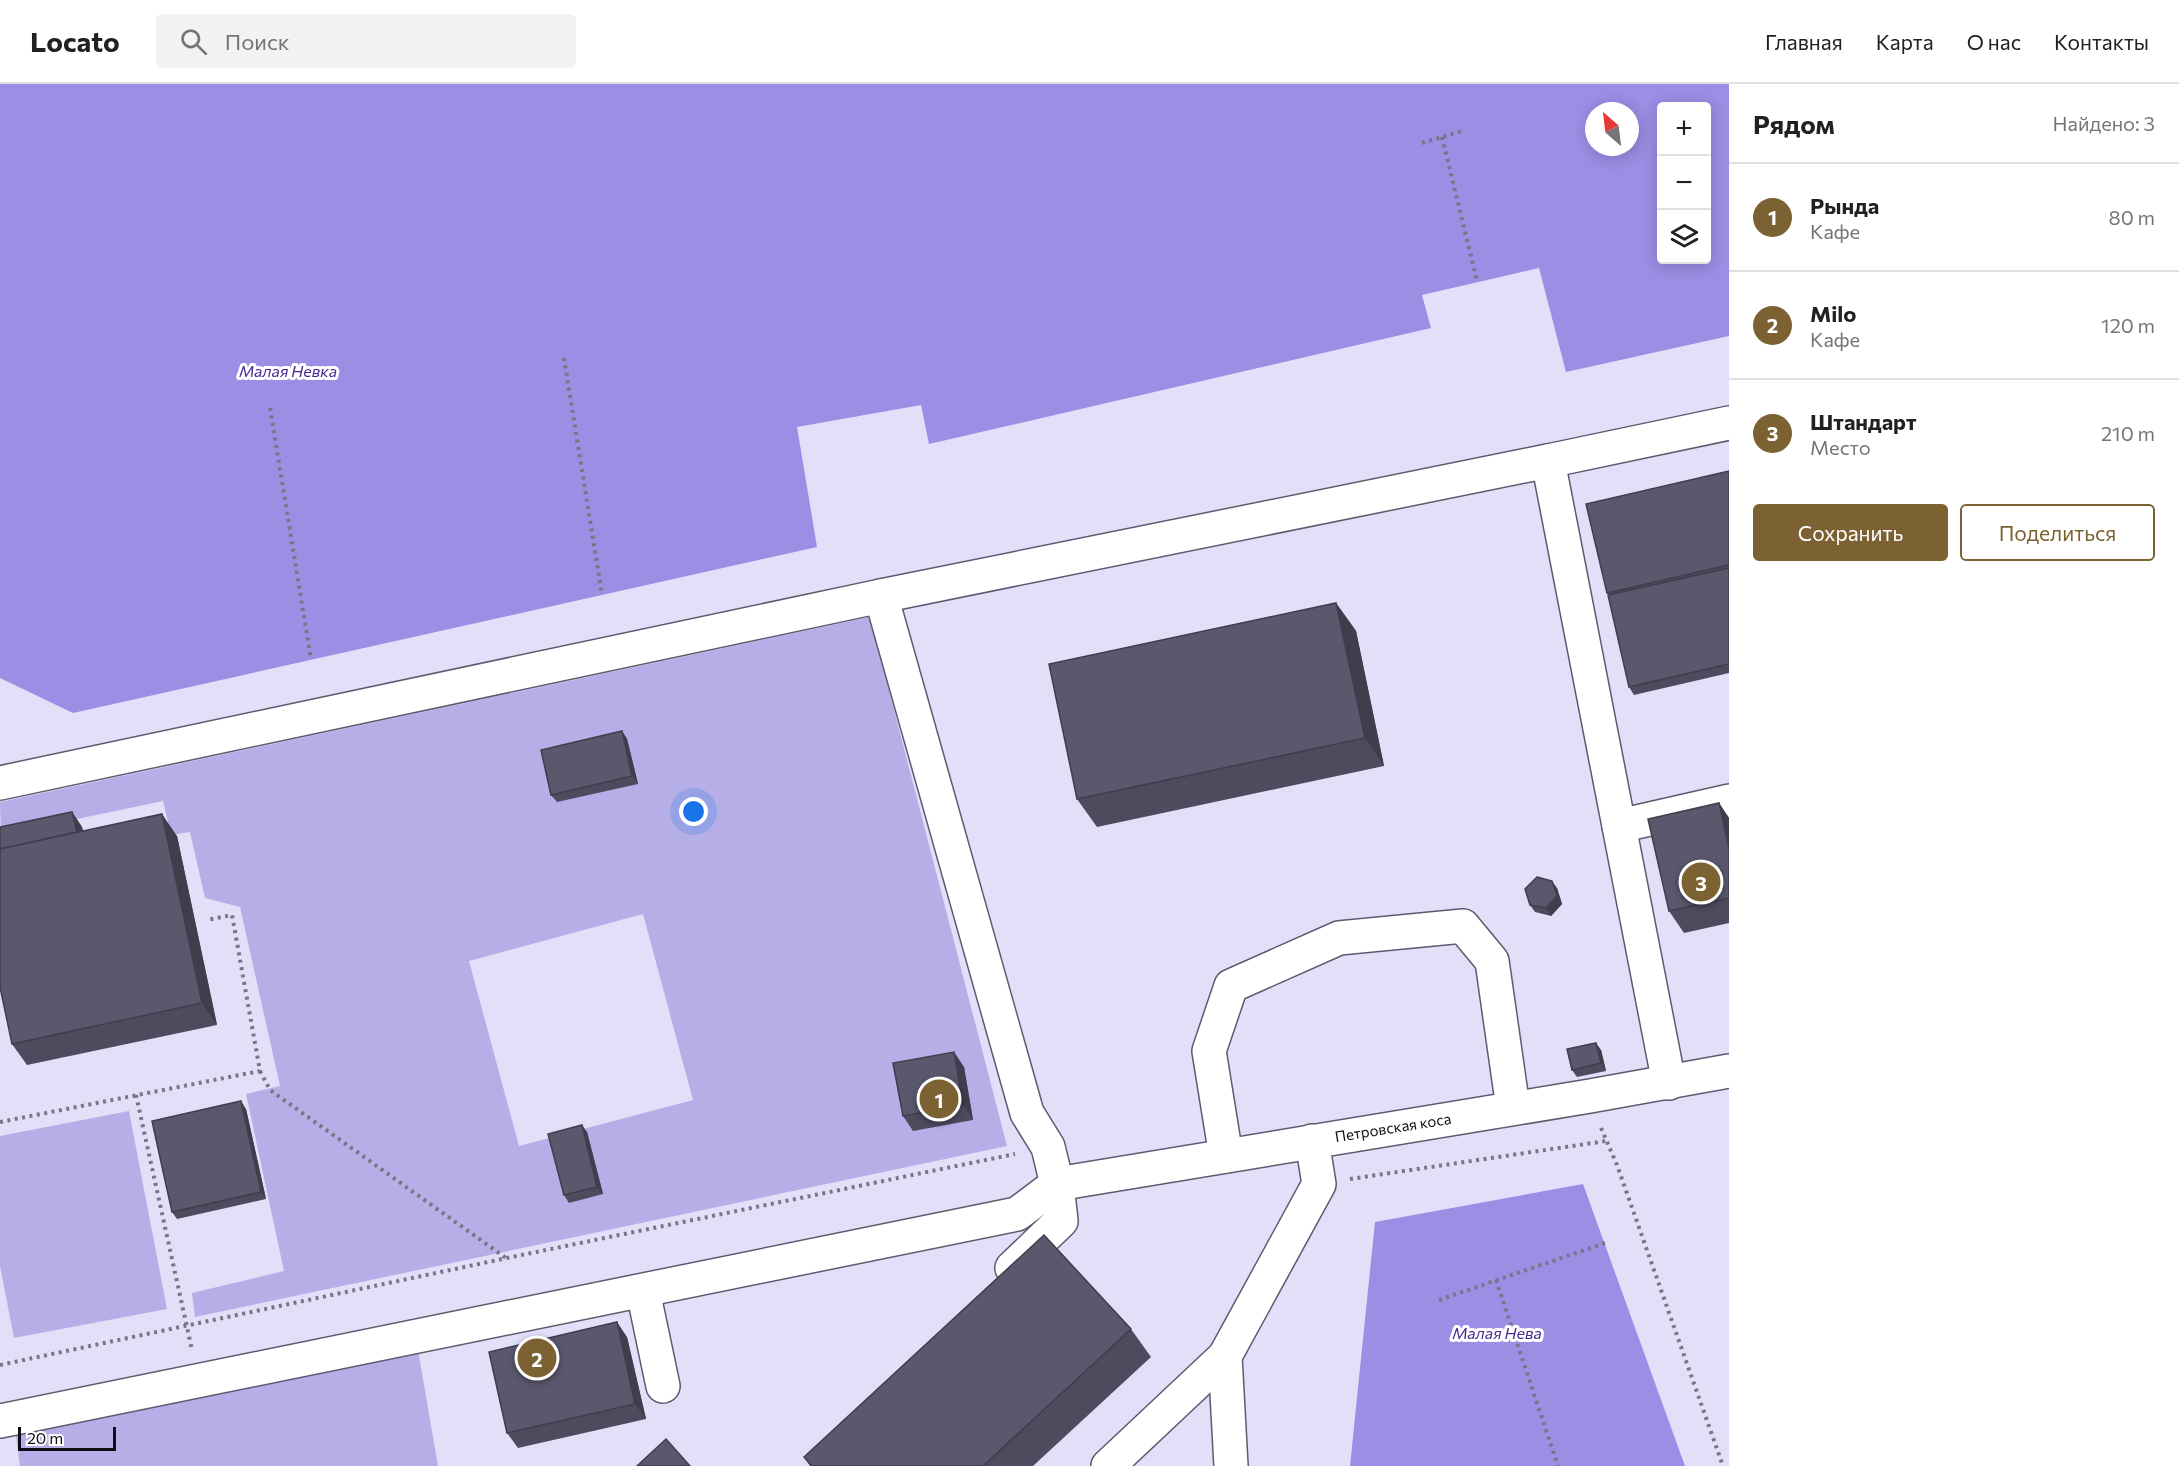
<!DOCTYPE html>
<html lang="ru">
<meta charset="utf-8">
<style>
body{margin:0;font-family:Commissioner,sans-serif;background:#f2f2f2;color:#202124}
.controls{position:absolute;right:18px;top:18px;display:grid;overflow:hidden;border-radius:6px;box-shadow:0 3px 15px #0003}
.controls button{width:54px;height:54px;display:grid;place-items:center;padding:0;border:0;border-bottom:2px solid #e0e0e0;background:#fff;color:#202124;font:30px sans-serif}
.compass{position:absolute;left:1585px;top:18px;width:54px;height:54px;border-radius:50%;background:#fff;box-shadow:0 3px 15px #0003;rotate:332deg}
.scale{position:absolute;left:18px;bottom:15px;width:98px;box-sizing:border-box;padding-left:6px;border:3px solid #0f0e16;border-top:0;font-size:16px;line-height:21px;white-space:nowrap;color:#0f0e16;-webkit-text-stroke:4px #fff;paint-order:stroke}
.you{position:absolute;left:694px;top:728px;width:21px;height:21px;margin:-15px;border:4px solid #fff;border-radius:50%;background:#1a73e8;box-shadow:0 0 0 9px #1a73e833}
.badge{display:grid;place-items:center;width:39px;height:39px;border-radius:50%;background:#7c6233;color:#fff;font-size:20px;font-weight:700}
.pin{position:absolute;translate:-50% -50%;border:3px solid #fff;box-shadow:0 2px 6px #0006}
.list{margin:0;padding:0;list-style:none}
h2{display:flex;justify-content:space-between;align-items:center;height:78px;margin:0;padding:0 24px;font-size:26px}
h2 small{font-size:20px;font-weight:400;color:#757577}
.list li{display:grid;grid-template-columns:39px 1fr auto;gap:18px;align-items:center;box-sizing:border-box;height:108px;padding:0 24px;border-top:2px solid #e0e0e0}
.list b{display:block;font-size:22px;white-space:nowrap}
.list p{margin:0;font-size:20px;white-space:nowrap;color:#757577}
.list em{font-size:20px;font-style:normal;color:#757577}
.actions{display:flex;gap:12px;padding:18px 24px}
.actions a{flex:1;padding:14px 0;border:2px solid #7c6233;border-radius:6px;text-align:center;font-size:21px;color:#7c6233}
.actions .main{background:#7c6233;color:#fff}
.icon{flex:none;width:33px;height:33px;fill:none;stroke:currentColor;stroke-width:2;stroke-linecap:round;stroke-linejoin:round}
.map{position:relative;flex:none;width:1729px;height:1382px;overflow:hidden}
header{display:flex;align-items:center;gap:36px;box-sizing:border-box;height:84px;padding:0 30px;background:#fff;border-bottom:2px solid #e0e0e0}
header strong{font-size:28px}
nav{display:flex;gap:33px;margin-inline-start:auto;font-size:21px}
.search{width:420px;height:54px;background:#f2f2f2;display:flex;align-items:center;gap:15px;box-sizing:border-box;padding:0 21px;border-radius:6px;color:#757577;font-size:22px}
main{display:flex}
aside{flex:1;background:#fff}
.map>svg:first-child{display:block}
.green{fill:#b5aee7;fill-rule:evenodd}
.water{fill:#9c8de5;fill-rule:evenodd}
.lines{fill:none;stroke-linecap:round;stroke-linejoin:round}
.minor-casing{stroke:#5c5a6f;stroke-width:36}
.path{stroke:#777686;stroke-width:4;stroke-dasharray:3 4.5;stroke-linecap:butt}
.minor{stroke:#fff;stroke-width:33}
.wall{fill:#4d4c5e}
.shaded-wall{fill:#3f3e4c}
.building{fill:#5a586d;stroke:#3f3e4c;stroke-width:1.5}
.labels{text-anchor:middle;stroke-width:6;stroke-linejoin:round;paint-order:stroke}
.street-label{font-size:15px;fill:#0f0e16;stroke:#fff}
.water-label{font-size:16px;font-style:italic;fill:#472a90;stroke:#fff}
</style>
<header>
<strong>Locato</strong>
<div class="search"><svg class="icon" aria-label="search" viewBox="0 0 24 24"><circle cx="10" cy="10" r="6"/><path d="M15 15l6 6"/></svg>Поиск</div>
<nav><a>Главная</a><a>Карта</a><a>О нас</a><a>Контакты</a></nav>
</header>
<main>
<div class="map">
<svg width="1729" height="1382" viewBox="0 0 1729 1382">
<rect width="100%" height="100%" fill="#e2e0f9"/>
<g class="green">
<path d="M 870,533 L 1007,1062 L 195,1233 L 192,1209 L 284,1187 L 246,1010 L 280,1002 L 240,823 L 205,814 L 190,748 L 171,751 L 163,717 L 1,751 L 0,718 ZM 643,830 L 693,1016 L 519,1062 L 469,877 Z"/>
<path d="M 129,1027 L 167,1225 L 14,1254 L 0,1182 L 0,1052 Z"/>
<path d="M 418,1266 L 438,1382 L 20,1382 L 16,1351 Z"/>
</g>
<g class="water">
<path d="M 0,0 L 1729,0 L 1729,252 L 1566,288 L 1539,184 L 1422,211 L 1431,244 L 929,360 L 921,321 L 797,343 L 817,463 L 73,629 L 0,594 ZM 1662,22 L 1706,22 L 1706,176 L 1662,176 ZM 1594,27 L 1630,27 L 1630,63 L 1594,63 Z"/>
<path d="M 1583,1100 L 1685,1382 L 1350,1382 L 1375,1138 Z"/>
</g>
<g class="lines">
<defs>
<g id="minor">
<path d="M 1548,377 L 1729,339"/>
<path d="M 881,512 L 1548,377 L 1669,999"/>
<path d="M 0,699 L 881,512 L 1027,1029 L 1048,1063 L 1057,1100 L 1061,1137 L 1012,1184"/>
<path d="M 1619,742 L 1729,717"/>
<path d="M 1226,1072 L 1209,967 L 1231,902 L 1339,854 L 1463,842 L 1492,877 L 1513,1024"/>
<path d="M 643,1207 L 663,1302"/>
<path d="M 0,1337 L 1017,1130 L 1057,1100 L 1590,1012 L 1729,987"/>
<path d="M 1108,1382 L 1225,1272"/>
<path d="M 1231,1382 L 1225,1272 L 1319,1100 L 1312,1057"/>
</g>
</defs>
<use href="#minor" class="minor-casing"/>
<g class="path">
<path d="M 1442,53 L 1477,197"/>
<path d="M 1422,59 L 1465,46"/>
<path d="M 564,274 L 602,511"/>
<path d="M 270,324 L 311,575"/>
<path d="M 260,987 L 270,1006 L 506,1174"/>
<path d="M 136,1011 L 192,1266"/>
<path d="M 0,1038 L 260,987 L 232,831 L 207,836"/>
<path d="M 1601,1044 L 1617,1081 L 1723,1382"/>
<path d="M 1350,1095 L 1606,1057"/>
<path d="M 1496,1196 L 1558,1382"/>
<path d="M 1439,1216 L 1605,1159"/>
<path d="M 0,1281 L 507,1174 L 1015,1070"/>
</g>
<use href="#minor" class="minor"/>
</g>
<g class="wall">
<path d="M 1729,387 L 1729,589 L 1634,611 L 1629,603 L 1609,511 L 1607,509 Z"/>
<path d="M 1336,519 L 1356,547 L 1384,682 L 1097,743 L 1077,715 Z"/>
<path d="M 622,647 L 627,655 L 638,700 L 557,718 L 551,711 Z"/>
<path d="M 1719,719 L 1729,734 L 1729,839 L 1684,849 L 1669,827 Z"/>
<path d="M 72,728 L 82,743 L 83,747 L 177,752 L 217,941 L 27,981 L 12,960 Z"/>
<path d="M 1557,804 L 1562,820 L 1551,832 L 1535,828 L 1530,821 Z"/>
<path d="M 1601,966 L 1606,987 L 1577,993 L 1572,986 Z"/>
<path d="M 964,983 L 973,1036 L 913,1047 L 903,1032 Z"/>
<path d="M 246,1025 L 266,1115 L 177,1135 L 172,1128 Z"/>
<path d="M 587,1048 L 603,1110 L 569,1119 L 564,1111 Z"/>
<path d="M 1131,1245 L 1151,1273 L 1033,1382 L 810,1382 L 804,1373 Z"/>
<path d="M 627,1253 L 646,1335 L 518,1364 L 507,1349 Z"/>
</g>
<g class="shaded-wall">
<path d="M 1336,519 L 1356,547 L 1384,682 L 1365,654 Z"/>
<path d="M 622,647 L 627,655 L 638,700 L 632,692 Z"/>
<path d="M 1719,719 L 1729,734 L 1729,764 Z"/>
<path d="M 72,728 L 82,743 L 89,771 L 78,756 Z"/>
<path d="M 162,730 L 177,752 L 217,941 L 202,919 Z"/>
<path d="M 1552,797 L 1557,804 L 1562,820 L 1551,832 L 1546,824 Z"/>
<path d="M 1596,959 L 1601,966 L 1606,987 L 1601,979 Z"/>
<path d="M 954,968 L 964,983 L 973,1036 L 963,1021 Z"/>
<path d="M 241,1017 L 246,1025 L 266,1115 L 261,1108 Z"/>
<path d="M 582,1041 L 587,1048 L 603,1110 L 597,1103 Z"/>
<path d="M 617,1238 L 627,1253 L 646,1335 L 635,1320 Z"/>
</g>
<g class="building">
<path d="M 1729,387 L 1729,481 L 1607,509 L 1586,420 Z"/>
<path d="M 1729,484 L 1729,580 L 1629,603 L 1608,511 Z"/>
<path d="M 1336,519 L 1365,654 L 1077,715 L 1049,580 Z"/>
<path d="M 622,647 L 632,692 L 551,711 L 541,666 Z"/>
<path d="M 1719,719 L 1729,764 L 1729,814 L 1669,827 L 1648,735 Z"/>
<path d="M 72,728 L 77,748 L 0,765 L 0,743 Z"/>
<path d="M 162,730 L 202,919 L 12,960 L 0,903 L 0,765 Z"/>
<path d="M 1537,793 L 1552,797 L 1557,812 L 1546,824 L 1530,821 L 1525,805 Z"/>
<path d="M 1596,959 L 1601,979 L 1572,986 L 1567,965 Z"/>
<path d="M 954,968 L 963,1021 L 903,1032 L 893,979 Z"/>
<path d="M 241,1017 L 261,1108 L 172,1128 L 152,1037 Z"/>
<path d="M 582,1041 L 597,1103 L 564,1111 L 548,1050 Z"/>
<path d="M 1044,1151 L 1131,1245 L 983,1382 L 812,1382 L 804,1373 Z"/>
<path d="M 617,1238 L 635,1320 L 507,1349 L 489,1268 Z"/>
<path d="M 666,1355 L 690,1382 L 637,1382 Z"/>
</g>
<g class="labels">
<g class="street-label">
<text transform="translate(1393 1044) rotate(-9)" y="5">Петровская коса</text>
</g>
<g class="water-label">
<text x="288" y="293">Малая Невка</text>
<text x="1497" y="1255">Малая Нева</text>
</g>
</g>
</svg>
<div class="controls">
<button>+</button>
<button>−</button>
<button><svg class="icon" aria-label="layers" viewBox="0 0 24 24"><path d="M12 4l9 5-9 5-9-5zM3 14l9 5 9-5"/></svg></button>
</div>
<svg class="compass" viewBox="-18 -18 36 36"><path d="M0-13l5 13h-10z" fill="#e53935"/><path d="M0 13l5-13h-10z" fill="#757577"/></svg>
<div class="scale">20 m</div>
<div class="you"></div>
<div class="pin badge" style="left:939px;top:1015px">1</div>
<div class="pin badge" style="left:537px;top:1274px">2</div>
<div class="pin badge" style="left:1701px;top:798px">3</div>
</div>
<aside>
<h2>Рядом<small>Найдено: 3</small></h2>
<ul class="list">
<li><span class="badge">1</span><div><b>Рында</b><p>Кафе</p></div><em>80 m</em></li>
<li><span class="badge">2</span><div><b>Milo</b><p>Кафе</p></div><em>120 m</em></li>
<li><span class="badge">3</span><div><b>Штандарт</b><p>Место</p></div><em>210 m</em></li>
</ul>
<div class="actions"><a class="main">Сохранить</a><a>Поделиться</a></div>
</aside>
</main>
